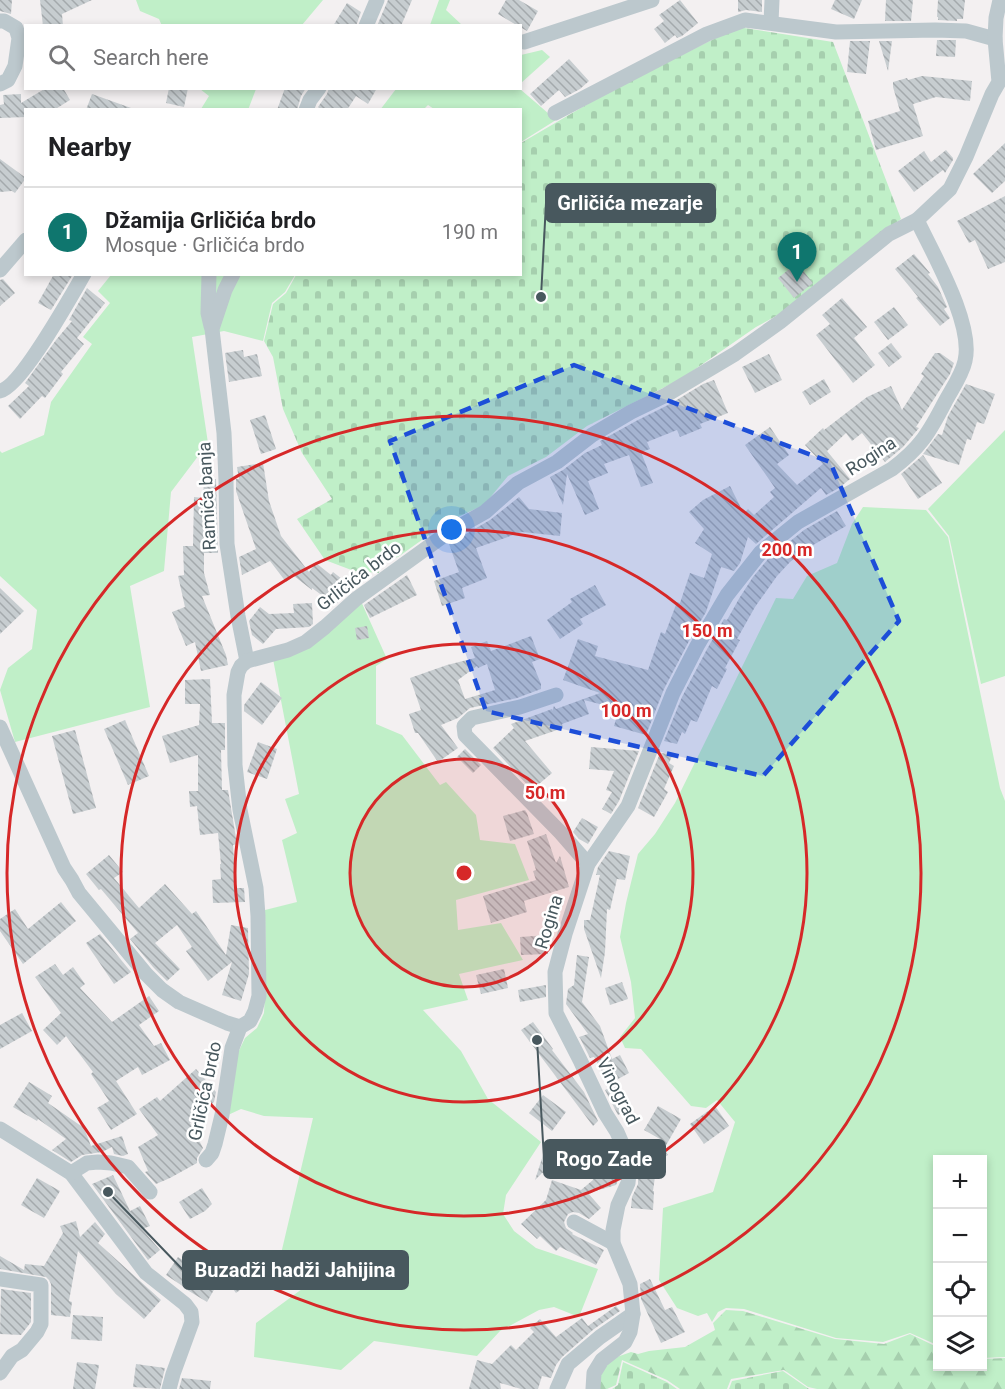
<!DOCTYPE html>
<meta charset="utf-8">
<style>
body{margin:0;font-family:Roboto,sans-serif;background:#f2f2f2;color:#202124}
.controls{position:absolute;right:18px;bottom:18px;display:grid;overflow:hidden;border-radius:0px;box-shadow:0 3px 9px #0003}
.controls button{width:54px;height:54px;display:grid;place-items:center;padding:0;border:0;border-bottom:2px solid #e0e0e0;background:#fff;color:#202124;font:30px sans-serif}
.you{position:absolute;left:452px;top:530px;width:21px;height:21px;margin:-15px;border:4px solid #fff;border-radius:50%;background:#1a73e8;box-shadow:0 0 0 9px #1a73e833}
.badge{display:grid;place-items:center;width:39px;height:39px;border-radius:50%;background:#0f766e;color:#fff;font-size:20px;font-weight:700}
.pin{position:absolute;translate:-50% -50px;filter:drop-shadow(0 2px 3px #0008)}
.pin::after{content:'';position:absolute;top:32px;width:21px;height:18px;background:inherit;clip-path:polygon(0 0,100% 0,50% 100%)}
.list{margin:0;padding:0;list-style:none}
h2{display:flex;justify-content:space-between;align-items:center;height:78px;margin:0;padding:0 24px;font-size:26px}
h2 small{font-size:20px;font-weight:400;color:#757577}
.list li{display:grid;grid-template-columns:39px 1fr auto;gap:18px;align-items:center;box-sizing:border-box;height:90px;padding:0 24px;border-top:2px solid #e0e0e0}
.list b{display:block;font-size:22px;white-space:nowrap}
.list p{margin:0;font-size:20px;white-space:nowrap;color:#757577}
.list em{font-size:20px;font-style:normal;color:#757577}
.icon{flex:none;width:33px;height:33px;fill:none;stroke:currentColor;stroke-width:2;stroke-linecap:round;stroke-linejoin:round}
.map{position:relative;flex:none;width:1005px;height:1389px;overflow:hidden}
.search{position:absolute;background:#fff;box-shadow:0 3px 9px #0003;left:24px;top:24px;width:498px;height:66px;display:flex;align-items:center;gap:15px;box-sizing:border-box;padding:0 21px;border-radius:0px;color:#757577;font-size:22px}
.panel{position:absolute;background:#fff;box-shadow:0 3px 9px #0003;left:24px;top:108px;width:498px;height:168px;border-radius:0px}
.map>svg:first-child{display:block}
.green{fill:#c0efc8}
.forest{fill:url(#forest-firs)}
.cemetery{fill:url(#cemetery-stones)}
.building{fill:url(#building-back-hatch);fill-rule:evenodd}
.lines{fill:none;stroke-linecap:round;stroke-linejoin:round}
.minor{stroke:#bcc8cd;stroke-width:15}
.marked{fill:#1d4ed8;fill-opacity:0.2;stroke:#1d4ed8;stroke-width:4.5;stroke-dasharray:12 8;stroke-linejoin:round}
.ring{fill:none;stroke:#d62828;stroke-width:3}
.labels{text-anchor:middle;stroke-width:5;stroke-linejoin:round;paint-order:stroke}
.street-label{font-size:18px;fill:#48585e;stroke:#fff}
.centre{fill:#d62828;stroke:#fff;stroke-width:3}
.ring-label{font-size:18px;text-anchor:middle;font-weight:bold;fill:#d62828;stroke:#fff;stroke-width:5;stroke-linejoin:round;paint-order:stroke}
.leader{fill:none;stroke:#48585e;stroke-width:2}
.callout-dot{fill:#48585e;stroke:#fff;stroke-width:2}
.callout{fill:#48585e;stroke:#48585e;stroke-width:2}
.callout-label{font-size:20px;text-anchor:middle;font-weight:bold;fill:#fff}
</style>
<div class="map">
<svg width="1005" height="1389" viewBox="0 0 1005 1389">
<defs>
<pattern id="forest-firs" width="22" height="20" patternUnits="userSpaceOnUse" patternTransform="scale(1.5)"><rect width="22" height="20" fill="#c0efc8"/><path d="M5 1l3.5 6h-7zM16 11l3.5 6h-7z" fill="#a6cfae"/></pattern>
<pattern id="cemetery-stones" width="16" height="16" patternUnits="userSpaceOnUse" patternTransform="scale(1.5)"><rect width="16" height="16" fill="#c0efc8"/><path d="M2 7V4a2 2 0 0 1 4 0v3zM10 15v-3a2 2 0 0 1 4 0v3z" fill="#a6cfae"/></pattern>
<pattern id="building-back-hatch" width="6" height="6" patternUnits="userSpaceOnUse" patternTransform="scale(1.5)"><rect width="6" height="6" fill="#c7cdd0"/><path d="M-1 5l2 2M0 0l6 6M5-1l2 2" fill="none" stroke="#a4a9ac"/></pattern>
</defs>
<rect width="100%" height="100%" fill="#f3f0f1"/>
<g class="green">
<path d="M 136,0 L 323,0 L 302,25 L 162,26 L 159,19 L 140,11 Z"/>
<path d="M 439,0 L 450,0 L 446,10 L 462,25 L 430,25 Z"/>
<path d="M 542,50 L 550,57 L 521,83 L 521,55 Z"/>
<path d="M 200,89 L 256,89 L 248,110 L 201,109 L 209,96 Z"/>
<path d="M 396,89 L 520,89 L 556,120 L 521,142 L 520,110 L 434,109 L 428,105 L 424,109 L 380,110 Z"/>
<path d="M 111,275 L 295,275 L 285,292 L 272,303 L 263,341 L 224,331 L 192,337 L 208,443 L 171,492 L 164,571 L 130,586 L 150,707 L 15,742 L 0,690 L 8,668 L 32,649 L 37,610 L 0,576 L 0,451 L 2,453 L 44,435 L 51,402 L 92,344 L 83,337 L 110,303 L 98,291 Z"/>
<path d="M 1005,430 L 1005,676 L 981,684 L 949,536 L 928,509 Z"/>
<path d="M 863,507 L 926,510 L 948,537 L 1000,788 L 1005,801 L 1005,1357 L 983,1358 L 982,1160 L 938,1160 L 937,1345 L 910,1333 L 883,1342 L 836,1338 L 744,1309 L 726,1308 L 718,1312 L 712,1322 L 707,1313 L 698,1316 L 677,1308 L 659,1280 L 663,1208 L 713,1192 L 735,1122 L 717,1100 L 706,1108 L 691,1106 L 641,1049 L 625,1048 L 620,1037 L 635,1018 L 631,982 L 620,937 L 626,903 L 638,854 L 655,834 L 675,803 L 776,598 L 793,599 L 807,576 L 837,563 L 852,524 Z"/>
<path d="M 360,599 L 387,659 L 376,666 L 376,724 L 402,735 L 440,785 L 446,782 L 476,815 L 480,840 L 515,844 L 529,880 L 456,900 L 458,930 L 501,923 L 523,960 L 459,974 L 468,1000 L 423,1010 L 461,1051 L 488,1099 L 541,1142 L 506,1195 L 503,1214 L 514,1231 L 536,1248 L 598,1269 L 579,1317 L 554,1307 L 539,1310 L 500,1331 L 477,1356 L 374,1341 L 341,1370 L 254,1357 L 256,1323 L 306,1286 L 297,1260 L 280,1258 L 313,1118 L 264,1116 L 241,1109 L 228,1115 L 235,1059 L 245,1038 L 257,1028 L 264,1013 L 266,973 L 265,910 L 297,902 L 282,840 L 297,833 L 285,799 L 299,794 L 273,659 Z"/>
</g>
<path class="forest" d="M 726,1310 L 743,1311 L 835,1339 L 884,1344 L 910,1334 L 937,1347 L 938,1366 L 982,1366 L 983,1359 L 1005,1358 L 1005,1389 L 817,1389 L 808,1387 L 784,1370 L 731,1379 L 727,1389 L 680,1389 L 667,1380 L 622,1360 L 616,1385 L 607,1389 L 598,1389 L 598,1378 L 604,1366 L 614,1358 L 631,1352 L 638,1354 L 649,1351 L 685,1347 L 715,1330 L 713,1323 Z"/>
<g class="cemetery">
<path d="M 738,27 L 833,42 L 901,219 L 778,315 L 756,327 L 681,379 L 587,426 L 546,457 L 508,476 L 484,505 L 447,522 L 398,557 L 380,561 L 379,573 L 354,571 L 325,560 L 297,519 L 332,499 L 302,453 L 283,409 L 273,357 L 264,341 L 273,304 L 286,293 L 296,275 L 520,274 L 521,143 L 615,88 Z"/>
<path d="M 623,1362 L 667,1382 L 677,1389 L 612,1389 L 618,1385 Z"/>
<path d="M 783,1371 L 809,1389 L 729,1389 L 732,1381 Z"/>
</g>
<g class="building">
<path d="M 0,0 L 12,0 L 11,14 L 0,11 Z"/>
<path d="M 40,0 L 92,0 L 62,14 L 63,26 L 43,26 Z"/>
<path d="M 388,0 L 412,0 L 401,26 L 377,26 Z"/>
<path d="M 506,0 L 519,0 L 538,11 L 527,31 L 520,27 L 520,26 L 518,26 L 498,14 Z"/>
<path d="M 680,0 L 698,23 L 682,36 L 677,38 L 675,35 L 665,43 L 654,29 L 664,21 L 659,15 Z"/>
<path d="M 738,0 L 762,0 L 762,12 L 746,10 L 738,12 Z"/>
<path d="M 835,0 L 862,0 L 854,19 L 831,9 Z"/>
<path d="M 886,0 L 913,0 L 911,21 L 885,21 Z"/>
<path d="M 938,0 L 965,0 L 963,19 L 957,19 L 957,21 L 938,20 L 938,17 L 937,17 Z"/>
<path d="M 347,3 L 361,12 L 356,26 L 333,26 Z"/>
<path d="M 937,40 L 956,40 L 955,57 L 936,56 Z"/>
<path d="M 850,41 L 870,41 L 866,74 L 847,72 Z"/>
<path d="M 879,41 L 892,41 L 888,71 Z"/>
<path d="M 569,59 L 589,81 L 580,89 L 565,97 L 559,90 L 541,106 L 530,94 Z"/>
<path d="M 922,76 L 972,81 L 970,101 L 936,97 L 913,104 L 923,136 L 876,150 L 868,121 L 900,111 L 893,87 L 893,82 L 907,78 L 908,80 Z"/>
<path d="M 46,88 L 63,88 L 70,100 L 54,110 L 26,110 L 26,117 L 0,118 L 0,105 L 4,104 L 3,95 L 21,94 L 21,103 Z"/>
<path d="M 169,88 L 188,88 L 184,107 L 166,103 Z"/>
<path d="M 285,88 L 306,88 L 301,96 L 297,110 L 277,110 Z"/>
<path d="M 329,88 L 377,88 L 368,104 L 356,96 L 347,110 L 321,110 L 318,107 L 327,94 Z"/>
<path d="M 92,94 L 131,108 L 131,110 L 86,110 Z"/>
<path d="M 1005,143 L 1005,181 L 992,193 L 973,174 Z"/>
<path d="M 946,150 L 953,158 L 953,160 L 945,173 L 943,170 L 914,192 L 898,171 L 924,151 L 931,162 Z"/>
<path d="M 0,159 L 26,178 L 15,193 L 12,191 L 0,192 Z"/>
<path d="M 1005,196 L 1005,262 L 988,269 L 975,240 L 969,243 L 957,221 Z"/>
<path d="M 914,254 L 930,273 L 928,274 L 938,287 L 947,307 L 944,309 L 950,318 L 940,326 L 916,298 L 918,297 L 895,269 Z"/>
<path d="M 797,263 L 813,283 L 794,298 L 778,278 Z"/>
<path d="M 54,274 L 70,274 L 72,276 L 51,310 L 38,303 Z"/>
<path d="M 3,279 L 15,293 L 0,306 L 0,280 Z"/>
<path d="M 87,288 L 105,303 L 77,338 L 84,344 L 61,372 L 63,374 L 45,398 L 42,396 L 20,419 L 8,406 L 29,386 L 25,383 L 56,340 L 72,321 L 69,320 Z"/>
<path d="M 842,298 L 867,327 L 854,338 L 875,365 L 853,383 L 816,335 L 830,324 L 822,315 Z"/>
<path d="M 894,307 L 908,325 L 888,340 L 874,322 Z"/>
<path d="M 891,343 L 902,357 L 889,367 L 878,353 Z"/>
<path d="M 243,350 L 244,357 L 257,354 L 262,376 L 229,382 L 225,353 Z"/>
<path d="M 935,353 L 940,353 L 954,363 L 950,374 L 916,427 L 919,428 L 903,447 L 885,462 L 862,433 L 852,441 L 846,433 L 827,451 L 850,479 L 839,488 L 826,495 L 821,488 L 756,544 L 748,537 L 740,563 L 734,571 L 721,567 L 706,612 L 689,641 L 664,689 L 646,735 L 614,726 L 619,709 L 584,700 L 589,714 L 562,724 L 563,728 L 525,741 L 552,773 L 532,790 L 493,748 L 514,728 L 511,724 L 552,709 L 552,711 L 554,706 L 556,709 L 600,693 L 563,680 L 578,639 L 598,646 L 595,656 L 648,670 L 661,632 L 665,634 L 677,602 L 680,603 L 690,573 L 704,578 L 712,554 L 695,543 L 704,529 L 689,512 L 703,500 L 730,486 L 744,514 L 748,509 L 754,515 L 774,497 L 770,492 L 775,488 L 745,445 L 770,427 L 789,455 L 777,464 L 797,485 L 823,464 L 805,445 L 823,428 L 824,430 L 867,397 L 891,386 L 902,410 L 924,376 L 921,374 Z"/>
<path d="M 769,354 L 782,380 L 755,393 L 742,367 Z"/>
<path d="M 824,379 L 831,392 L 810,405 L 802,392 Z"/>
<path d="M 714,380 L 728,413 L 700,424 L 702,428 L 680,437 L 677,430 L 647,442 L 650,449 L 641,452 L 653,483 L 641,487 L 629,455 L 604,464 L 608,473 L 588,481 L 599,509 L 585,515 L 567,474 L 563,505 L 550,477 L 563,470 L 585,453 L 602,445 L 600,441 L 636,421 L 670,404 L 703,384 Z"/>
<path d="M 966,384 L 995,394 L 984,424 L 977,422 L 971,440 L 967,439 L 959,465 L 923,454 L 938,434 L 942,435 L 948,416 Z"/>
<path d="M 265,415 L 276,449 L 261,454 L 250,420 Z"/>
<path d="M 923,455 L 942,483 L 918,499 L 901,474 Z"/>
<path d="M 263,463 L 269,501 L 281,536 L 309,572 L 316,563 L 331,575 L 333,572 L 351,586 L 342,598 L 335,605 L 312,588 L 312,590 L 294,576 L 286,582 L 270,561 L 242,575 L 239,557 L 256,549 L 236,491 L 236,479 L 239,479 L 237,467 Z"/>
<path d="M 204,479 L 216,479 L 218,553 L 204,553 L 204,573 L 210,595 L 202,596 L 226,655 L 228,665 L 201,671 L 195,642 L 186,646 L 172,612 L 185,607 L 178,576 L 184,575 L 183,546 L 193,546 L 194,497 L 203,498 Z"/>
<path d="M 519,497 L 529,509 L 562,513 L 560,536 L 522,532 L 476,548 L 487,578 L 462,588 L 465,598 L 442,606 L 434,581 L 459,572 L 449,544 L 490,520 Z"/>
<path d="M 837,511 L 846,526 L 808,548 L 790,562 L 777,576 L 755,607 L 737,639 L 740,640 L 725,668 L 727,669 L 717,689 L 712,686 L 697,722 L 691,720 L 685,734 L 682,732 L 677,744 L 664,741 L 682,697 L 706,651 L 724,619 L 727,620 L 740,597 L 753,577 L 768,559 L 804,530 Z"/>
<path d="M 407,575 L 417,595 L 370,618 L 364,605 Z"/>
<path d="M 595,585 L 606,605 L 580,619 L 583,624 L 560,639 L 547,620 L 572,602 L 570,599 Z"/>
<path d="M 0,588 L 24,611 L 0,634 Z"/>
<path d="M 312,603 L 313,624 L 309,627 L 276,629 L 263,644 L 252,635 L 249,621 L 260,607 L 269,614 L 294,613 L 293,604 Z"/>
<path d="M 367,626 L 369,638 L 357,640 L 355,628 Z"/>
<path d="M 531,636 L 540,659 L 532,662 L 541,684 L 541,689 L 517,698 L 470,708 L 458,718 L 441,725 L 458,748 L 438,762 L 418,733 L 415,733 L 409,714 L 421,710 L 410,678 L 447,665 L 475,658 L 471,647 L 487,641 L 491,651 ZM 487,664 L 495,690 L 465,699 L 458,680 L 477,666 L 478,668 Z"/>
<path d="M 210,679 L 212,723 L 225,723 L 225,750 L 221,750 L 222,790 L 228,790 L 237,844 L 233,845 L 236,888 L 244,888 L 245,902 L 213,903 L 212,880 L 221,879 L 220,864 L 221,864 L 218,833 L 200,835 L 197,806 L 190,807 L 189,791 L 198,791 L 198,755 L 170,763 L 162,736 L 199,725 L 200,704 L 185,704 L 185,680 Z"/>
<path d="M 261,682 L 282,698 L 262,725 L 244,711 L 244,705 Z"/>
<path d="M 125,720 L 149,776 L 128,785 L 104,729 Z"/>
<path d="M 75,730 L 96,808 L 73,814 L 52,736 Z"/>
<path d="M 258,742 L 277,749 L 267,779 L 247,772 Z"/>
<path d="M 591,747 L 639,751 L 619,801 L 611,814 L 602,809 L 612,792 L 606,790 L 614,771 L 589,769 Z"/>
<path d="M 465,749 L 481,765 L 473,773 L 457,757 Z"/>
<path d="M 660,753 L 673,754 L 669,763 L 674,766 L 664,789 L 668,792 L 654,817 L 638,808 Z"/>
<path d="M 525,810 L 527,813 L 534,834 L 510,841 L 503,816 Z"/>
<path d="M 582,818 L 598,827 L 588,844 L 579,839 L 573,832 Z"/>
<path d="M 546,834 L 556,863 L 560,856 L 569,887 L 524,901 L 527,912 L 491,923 L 483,896 L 536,880 L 533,871 L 536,870 L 527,841 Z"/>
<path d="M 609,851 L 630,856 L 625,880 L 617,879 L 610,910 L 607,909 L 605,952 L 601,978 L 584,929 L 584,920 L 590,920 L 600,875 L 596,875 L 598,867 Z"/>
<path d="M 109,855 L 123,872 L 114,878 L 139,908 L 165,884 L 192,914 L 196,911 L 226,955 L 231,925 L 248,928 L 249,974 L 241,1001 L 222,995 L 232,962 L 208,981 L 186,951 L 192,947 L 177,925 L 155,943 L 180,969 L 167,981 L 153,967 L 130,939 L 138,933 L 101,889 L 99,890 L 86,874 Z"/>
<path d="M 61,902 L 76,921 L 23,964 L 0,931 L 0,919 L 15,909 L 28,929 Z"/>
<path d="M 100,934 L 131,972 L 114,984 L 86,943 Z"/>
<path d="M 548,935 L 548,954 L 521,955 L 520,937 Z"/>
<path d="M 577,955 L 589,957 L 582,1002 L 600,1026 L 612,1059 L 620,1055 L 629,1073 L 609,1084 L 594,1057 L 590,1058 L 580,1038 L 579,1037 L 588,1034 L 566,1004 L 568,989 L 574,985 Z"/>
<path d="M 55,964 L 63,975 L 73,967 L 85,984 L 80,988 L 112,1022 L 149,996 L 159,1011 L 139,1025 L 154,1046 L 161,1043 L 170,1060 L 142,1075 L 138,1067 L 116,1081 L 137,1114 L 111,1130 L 97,1108 L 109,1101 L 91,1074 L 93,1072 L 66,1036 L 57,1045 L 43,1030 L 61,1013 L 35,977 Z"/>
<path d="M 504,969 L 508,988 L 481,994 L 476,975 Z"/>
<path d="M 622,982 L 628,999 L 610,1005 L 605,988 Z"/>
<path d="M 546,985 L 546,997 L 520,1002 L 518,990 Z"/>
<path d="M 22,1013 L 32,1031 L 0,1049 L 0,1025 Z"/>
<path d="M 533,1022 L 553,1049 L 552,1050 L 584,1092 L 598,1121 L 593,1126 L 521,1030 Z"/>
<path d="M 196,1069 L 216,1092 L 214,1102 L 190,1123 L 203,1148 L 197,1158 L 197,1163 L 170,1178 L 156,1184 L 145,1172 L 148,1171 L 138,1147 L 158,1135 L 139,1109 L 157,1097 L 160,1101 Z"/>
<path d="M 29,1082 L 52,1096 L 48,1103 L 84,1128 L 91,1146 L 122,1136 L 128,1154 L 123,1156 L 114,1154 L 112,1147 L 102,1152 L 82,1155 L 71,1162 L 52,1150 L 66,1139 L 38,1119 L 37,1121 L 13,1107 Z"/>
<path d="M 617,1084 L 630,1109 L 618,1115 L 605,1090 Z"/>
<path d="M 543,1095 L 566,1112 L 552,1131 L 529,1113 Z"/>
<path d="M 658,1106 L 681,1119 L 664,1149 L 668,1155 L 657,1162 L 653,1191 L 654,1191 L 653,1210 L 631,1208 L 632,1197 L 638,1184 L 638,1168 L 650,1169 L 639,1151 L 660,1139 L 644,1130 Z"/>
<path d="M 715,1106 L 729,1126 L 704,1144 L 690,1124 Z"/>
<path d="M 600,1145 L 605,1145 L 613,1174 L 618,1175 L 618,1180 L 616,1185 L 588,1193 L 601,1208 L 589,1219 L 579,1213 L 573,1212 L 568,1214 L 564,1222 L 566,1228 L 573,1233 L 572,1234 L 604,1250 L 596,1265 L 560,1247 L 556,1251 L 540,1236 L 537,1239 L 521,1224 L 546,1200 L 552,1180 L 581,1190 L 593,1180 L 589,1166 L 603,1170 L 586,1157 L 584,1150 Z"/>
<path d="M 544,1152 L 569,1160 L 563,1179 L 542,1173 L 535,1180 Z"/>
<path d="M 113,1175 L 130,1211 L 140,1206 L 150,1226 L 142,1229 L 160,1250 L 148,1260 L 92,1184 Z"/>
<path d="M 37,1178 L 60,1191 L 44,1218 L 21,1205 Z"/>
<path d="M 202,1188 L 212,1204 L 205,1211 L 190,1219 L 179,1202 Z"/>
<path d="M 76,1221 L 80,1237 L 95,1222 L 105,1234 L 98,1243 L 161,1300 L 144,1319 L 116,1294 L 78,1251 L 69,1301 L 72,1302 L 70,1317 L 51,1315 L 51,1284 L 49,1280 L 46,1277 L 0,1269 L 0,1256 L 24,1270 L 25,1264 L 44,1266 L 63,1233 L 60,1226 Z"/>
<path d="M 252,1256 L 264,1272 L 236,1293 L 224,1277 Z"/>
<path d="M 178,1257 L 195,1268 L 219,1281 L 207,1302 L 184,1288 L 184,1287 L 166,1275 Z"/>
<path d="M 650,1279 L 665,1310 L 672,1307 L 685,1332 L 661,1343 L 641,1299 L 640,1284 Z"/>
<path d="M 1,1289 L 31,1293 L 31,1322 L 21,1335 L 0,1334 Z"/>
<path d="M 616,1306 L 620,1311 L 594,1329 L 562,1357 L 556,1365 L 551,1378 L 542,1376 L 538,1389 L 521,1389 L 500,1383 L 501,1389 L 469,1389 L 477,1360 L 492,1364 L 511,1345 L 516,1350 L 534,1332 L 530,1328 L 540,1319 L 556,1337 L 582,1318 L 588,1326 Z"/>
<path d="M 73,1315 L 103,1317 L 102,1341 L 71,1339 Z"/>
<path d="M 77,1362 L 99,1365 L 95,1389 L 73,1389 Z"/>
<path d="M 136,1364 L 165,1368 L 160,1389 L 133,1387 Z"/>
<path d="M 182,1378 L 211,1381 L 210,1389 L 179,1389 Z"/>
</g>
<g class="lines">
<g class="minor">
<path d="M 0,21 L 4,21 L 16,28 L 19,38 L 15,66 L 8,80 L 0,84"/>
<path d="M 771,22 L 772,0"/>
<path d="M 366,26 L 377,0"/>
<path d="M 524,42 L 652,0"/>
<path d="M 306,110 L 310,100 L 319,88"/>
<path d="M 555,113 L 707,34 L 745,20 L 836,32 L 935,30 L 966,31 L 995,39"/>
<path d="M 0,270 L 26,240"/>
<path d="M 209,274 L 208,313 L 211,326"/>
<path d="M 233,274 L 225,290 L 212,329 L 224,433 L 226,481 L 227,544 L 238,616 L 247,661"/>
<path d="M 0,391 C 21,387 71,296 84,274"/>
<path d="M 556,695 L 520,707 L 472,718 L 464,726 L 465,735 L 561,833 L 588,864"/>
<path d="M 0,727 L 64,868 L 72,880 L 79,893 L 146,974 L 162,990 L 179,1002 L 227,1023 L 240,1027"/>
<path d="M 0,1129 L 71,1173 L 146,1273 L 185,1304 L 191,1312 L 192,1322 L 173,1374 L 169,1389"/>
<path d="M 206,1160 L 212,1153 L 215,1144 L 222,1115 L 232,1048 L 240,1027 L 250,1021 L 255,1011 L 259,996 L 258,916 L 256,888 L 240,810 L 235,765 L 234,695 L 238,672 L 241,666 L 247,661 L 288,650 L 306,642 L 325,627 L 356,599 L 446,534 L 485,512 L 518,483 L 557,462 L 592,435 L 631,412 L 666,395 L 735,354 L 780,322 L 889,234 L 917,220"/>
<path d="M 71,1173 L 87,1163 L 98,1162 L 111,1163 L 128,1167 L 150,1192"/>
<path d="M 574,1222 L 613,1243"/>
<path d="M 0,1279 L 41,1285 L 41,1324 L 37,1332 L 22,1350 L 12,1356 L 0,1373"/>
<path d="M 557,1389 L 568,1364 L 600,1337 L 633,1314"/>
<path d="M 593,1389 L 594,1373 L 602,1360 L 625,1342 L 630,1332 L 633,1314 L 630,1284 L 613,1243 L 613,1230 L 618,1205 L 628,1183 L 629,1173 L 627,1155 L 617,1132 L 605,1113 L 580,1060 L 556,1013 L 555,972 L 565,934 L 588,864 L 628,806 L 673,693 L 697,646 L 727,595 L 761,552 L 798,522 L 892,469 C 920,448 929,433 945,402 C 952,389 962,375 965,361 C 974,324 933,254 917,220 L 950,189 L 966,157 L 992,94 L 999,82 L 995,39 L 996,18 L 1000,0"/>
</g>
</g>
<path class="marked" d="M 574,365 L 830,462 L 899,621 L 763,776 L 486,711 L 390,441 Z"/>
<circle cx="464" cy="873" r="114" fill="#d62828" fill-opacity=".12"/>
<g class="ring">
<circle cx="464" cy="873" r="114"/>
<circle cx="464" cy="873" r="229"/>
<circle cx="464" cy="873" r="343"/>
<circle cx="464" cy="873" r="457"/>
</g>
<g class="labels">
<g class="street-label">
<text transform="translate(871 456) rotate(-33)" y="6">Rogina</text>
<text transform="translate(207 496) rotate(-93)" y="6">Ramića banja</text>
<text transform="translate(359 576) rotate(-38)" y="6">Grličića brdo</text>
<text transform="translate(549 922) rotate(-73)" y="6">Rogina</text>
<text transform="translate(205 1091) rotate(-78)" y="6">Grličića brdo</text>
<text transform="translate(618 1091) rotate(63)" y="6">Vinograd</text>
</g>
</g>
<circle cx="464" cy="873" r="9" class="centre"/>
<g class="ring-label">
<text x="787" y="556">200 m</text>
<text x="707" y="637">150 m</text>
<text x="626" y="717">100 m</text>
<text x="545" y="799">50 m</text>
</g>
<path class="leader" d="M541 297L546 203M537 1040L544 1159M108 1192L183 1270"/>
<g class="callout-dot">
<circle cx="541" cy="297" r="6"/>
<circle cx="537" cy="1040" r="6"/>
<circle cx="108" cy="1192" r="6"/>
</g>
<g class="callout">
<rect x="546" y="184" width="169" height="38" rx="6"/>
<rect x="544" y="1140" width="121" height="38" rx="6"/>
<rect x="183" y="1251" width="225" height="38" rx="6"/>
</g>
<g class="callout-label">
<text x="630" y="210">Grličića mezarje</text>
<text x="604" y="1166">Rogo Zade</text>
<text x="295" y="1277">Buzadži hadži Jahijina</text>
</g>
</svg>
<div class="controls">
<button>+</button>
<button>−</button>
<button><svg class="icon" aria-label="locate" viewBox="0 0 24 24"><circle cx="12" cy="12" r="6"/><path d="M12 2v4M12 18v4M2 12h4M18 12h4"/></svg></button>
<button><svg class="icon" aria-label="layers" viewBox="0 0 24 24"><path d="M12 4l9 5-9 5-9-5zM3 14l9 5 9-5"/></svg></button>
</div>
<div class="you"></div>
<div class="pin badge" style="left:797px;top:282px">1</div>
<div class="search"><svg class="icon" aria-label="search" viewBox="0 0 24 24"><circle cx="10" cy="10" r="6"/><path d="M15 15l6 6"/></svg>Search here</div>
<section class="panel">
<h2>Nearby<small></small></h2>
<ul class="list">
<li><span class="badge">1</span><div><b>Džamija Grličića brdo</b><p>Mosque · Grličića brdo</p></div><em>190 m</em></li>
</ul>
</section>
</div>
